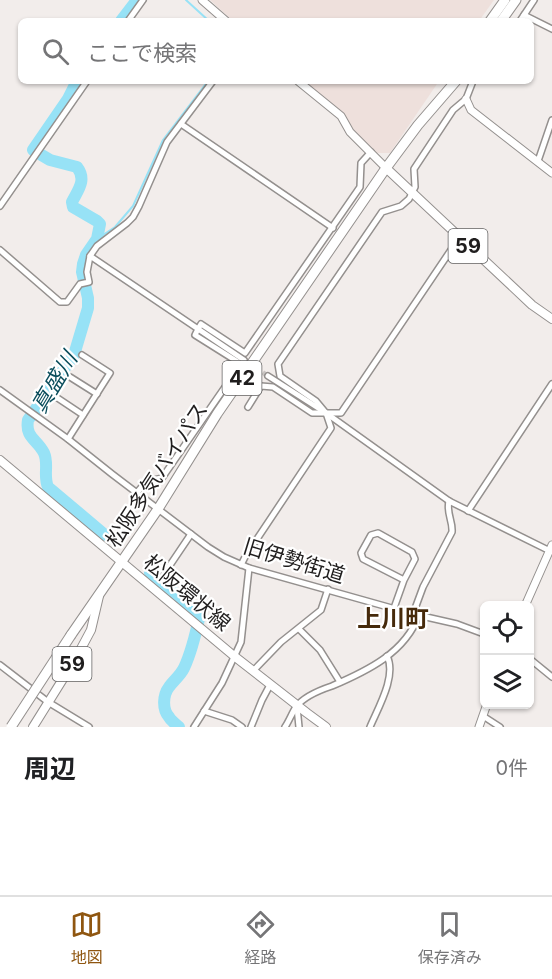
<!DOCTYPE html>
<html lang="ja">
<meta charset="utf-8">
<style>
body{margin:0;font-family:Inter,"Noto Sans JP",sans-serif;background:#f6f6f6;color:#202124}
.controls{position:absolute;right:18px;bottom:18px;display:grid;overflow:hidden;border-radius:9px;box-shadow:0 2px 4px #0004}
.controls button{width:54px;height:54px;display:grid;place-items:center;padding:0;border:0;border-bottom:2px solid #e0e0e0;background:#fff;color:#202124;font:30px sans-serif}
.list{margin:0;padding:0;list-style:none}
h2{display:flex;justify-content:space-between;align-items:center;height:78px;margin:0;padding:0 24px;font-size:26px}
h2 small{font-size:20px;font-weight:400;color:#757577}
.icon{flex:none;width:33px;height:33px;fill:none;stroke:currentColor;stroke-width:2;stroke-linecap:round;stroke-linejoin:round}
.map{position:relative;flex:none;width:552px;height:727px;overflow:hidden}
.search{position:absolute;background:#fff;box-shadow:0 2px 4px #0004;left:18px;right:18px;top:18px;height:66px;display:flex;align-items:center;gap:15px;box-sizing:border-box;padding:0 21px;border-radius:9px;color:#757577;font-size:22px}
.sheet{height:168px;background:#fff}
nav{display:flex;justify-content:space-around;align-items:center;box-sizing:border-box;height:84px;border-top:2px solid #e0e0e0;background:#fff;font-size:16px;color:#757577}
nav a{display:grid;justify-items:center;gap:3px}
nav .on{color:#8f5610}
.map>svg:first-child{display:block}
.built{fill:#eee0dc}
.lines{fill:none;stroke-linecap:round;stroke-linejoin:round}
.stream{stroke:#97e2f6;stroke-width:2}
.river{stroke:#97e2f6;stroke-width:12}
.minor-tunnel{stroke:#c8c4c2;stroke-width:5;stroke-dasharray:5 2.5;stroke-linecap:butt}
.minor-casing{stroke:#94908e;stroke-width:8}
.tertiary-casing{stroke:#94908e;stroke-width:9}
.secondary-casing{stroke:#94908e;stroke-width:10}
.primary-casing{stroke:#94908e;stroke-width:10}
.trunk-casing{stroke:#94908e;stroke-width:11}
.minor{stroke:#fff;stroke-width:5}
.tertiary{stroke:#fff;stroke-width:7}
.secondary{stroke:#fff;stroke-width:8}
.primary{stroke:#fff;stroke-width:8}
.trunk{stroke:#fff;stroke-width:9}
.trunk-bridge-casing{stroke:#94908e;stroke-width:11;stroke-linecap:butt}
.trunk-bridge{stroke:#fff;stroke-width:9}
.labels{text-anchor:middle;stroke-width:4.5;stroke-linejoin:round;paint-order:stroke}
.shield{fill:#fff;stroke:#636262;stroke-width:1.5}
.shield-label{font-size:20px;font-weight:bold;fill:#201e1e}
.street-label{font-size:21px;fill:#201e1e;stroke:#fff}
.water-label{font-size:22px;font-style:italic;fill:#0b4e5c;stroke:#fff}
.quarter-label{font-size:24px;font-weight:bold;fill:#462a0b;stroke:#fff}
</style>
<div class="map">
<svg width="552" height="727" viewBox="0 0 552 727">
<rect width="100%" height="100%" fill="#f2edeb"/>
<g class="built">
<path d="M 210,0 L 494,0 L 479,21 L 233,21 Z"/>
<path d="M 298,81 L 439,81 L 390,153 L 376,153 Z"/>
</g>
<g class="lines">
<g class="stream">
<path d="M 186,0 L 209,21"/>
<path d="M 97,239 L 115,227 L 133,206 L 163,140 L 208,81"/>
</g>
<g class="river">
<path d="M 121,21 L 137,0"/>
<path d="M 77,81 L 68,99 L 33,150 L 50,160 L 77,167 C 87,180 78,190 72,202 L 73,207 L 97,221 L 100,224 L 97,239 L 86,255 L 83,264 L 82,272 L 88,298 L 88,308 L 74,355 L 28,420 C 25,438 37,439 44,453 C 49,464 43,476 48,487 L 105,535"/>
<path d="M 150,573 L 200,614 C 196,633 192,651 184,668 C 180,676 174,680 169,687 C 163,695 162,709 169,717 C 171,721 176,724 179,727"/>
</g>
<path class="minor-tunnel" d="M 244,360 L 268,376"/>
<defs>
<g id="minor">
<path d="M 524,15 L 552,29"/>
<path d="M 128,21 L 143,0"/>
<path d="M 520,21 L 534,0"/>
<path d="M 181,124 L 333,228"/>
<path d="M 538,161 L 552,120"/>
<path d="M 0,206 L 87,81"/>
<path d="M 0,250 L 60,302 L 67,302 L 80,284 L 89,282 L 87,272 L 90,256 L 97,246 L 127,223 L 133,217 L 139,206 L 167,142 L 213,81"/>
<path d="M 90,256 L 244,360"/>
<path d="M 198,329 L 201,324 L 245,353 L 360,187 L 361,163 L 371,152"/>
<path d="M 268,376 L 326,413 L 449,501 L 550,551"/>
<path d="M 70,377 L 97,394"/>
<path d="M 0,390 L 68,439 L 112,474 L 208,547 L 224,557 L 249,568 L 413,614 L 457,624 L 484,634"/>
<path d="M 56,397 L 83,415"/>
<path d="M 248,407 L 261,386 L 273,387 L 312,413 L 341,413 L 459,238"/>
<path d="M 68,439 L 110,373 L 82,355"/>
<path d="M 137,493 C 145,481 147,481 162,478 L 234,374 L 236,365 L 238,362 L 195,335 L 198,329"/>
<path d="M 468,511 L 552,384"/>
<path d="M 241,565 L 245,557 L 331,428 L 326,413 L 316,401 L 280,376 L 278,364 L 382,212 L 401,206 L 409,199 L 415,187 L 414,169 L 453,110 L 466,99 L 473,81"/>
<path d="M 164,574 L 191,534"/>
<path d="M 394,608 L 404,580 L 415,559 L 412,552 L 378,533 L 371,535 L 361,553 L 363,559 L 404,580"/>
<path d="M 413,614 L 423,587 L 452,532 C 453,521 446,513 449,501"/>
<path d="M 299,629 L 320,650 L 340,682"/>
<path d="M 530,659 L 552,677"/>
<path d="M 0,665 L 48,702 L 89,727"/>
<path d="M 253,671 L 281,642 L 321,610 L 328,589"/>
<path d="M 297,707 L 299,727"/>
<path d="M 204,711 L 232,720 L 242,727"/>
<path d="M 483,716 L 500,727"/>
<path d="M 194,727 L 222,683 L 241,642 L 249,568"/>
<path d="M 251,727 L 262,700 L 270,685"/>
<path d="M 285,727 C 289,721 292,713 296,707 C 304,696 320,690 332,686 C 367,671 405,653 419,615"/>
<path d="M 370,727 C 378,708 397,676 387,656"/>
</g>
<g id="tertiary">
<path d="M 202,0 L 226,21"/>
<path d="M 298,81 L 341,116 L 350,132 L 386,168"/>
<path d="M 466,99 L 471,110 L 552,173"/>
<path d="M 525,606 L 552,545"/>
<path d="M 479,727 L 487,704"/>
</g>
<path id="secondary" d="M 0,460 L 234,656 L 307,713 L 326,727"/>
<g id="primary">
<path d="M 386,168 L 532,305 L 552,319"/>
<path d="M 33,727 L 76,658 L 91,630 L 99,596"/>
</g>
<g id="trunk">
<path d="M 490,21 L 505,0"/>
<path d="M 501,21 L 516,0"/>
<path d="M 71,635 L 158,509 L 217,414 L 386,168 L 418,125 L 456,81"/>
</g>
</defs>
<use href="#minor" class="minor-casing"/>
<use href="#tertiary" class="tertiary-casing"/>
<use href="#secondary" class="secondary-casing"/>
<use href="#primary" class="primary-casing"/>
<use href="#trunk" class="trunk-casing"/>
<use href="#minor" class="minor"/>
<use href="#tertiary" class="tertiary"/>
<use href="#secondary" class="secondary"/>
<use href="#primary" class="primary"/>
<use href="#trunk" class="trunk"/>
<defs>
<path id="trunk-bridge" d="M 11,727 L 71,635"/>
</defs>
<use href="#trunk-bridge" class="trunk-bridge-casing"/>
<use href="#trunk-bridge" class="trunk-bridge"/>
</g>
<g class="labels">
<g class="shield">
<rect x="448.5" y="229" width="39" height="34" rx="4.5"/>
<rect x="222.5" y="361" width="39" height="34" rx="4.5"/>
<rect x="52.5" y="647" width="39" height="34" rx="4.5"/>
</g>
<g class="shield-label">
<text x="468" y="253">59</text>
<text x="242" y="385">42</text>
<text x="72" y="671">59</text>
</g>
<g class="street-label">
<text transform="translate(157 475) rotate(-57)" y="7">松阪多気バイパス</text>
<text transform="translate(294 561) rotate(17)" y="7">旧伊勢街道</text>
<text transform="translate(187 593) rotate(40)" y="7">松阪環状線</text>
</g>
<g class="water-label">
<text transform="translate(54 382) rotate(-59)" y="8">真盛川</text>
</g>
<g class="quarter-label">
<text x="393" y="627">上川町</text>
</g>
</g>
</svg>
<div class="controls">
<button><svg class="icon" aria-label="locate" viewBox="0 0 24 24"><circle cx="12" cy="12" r="6"/><path d="M12 2v4M12 18v4M2 12h4M18 12h4"/></svg></button>
<button><svg class="icon" aria-label="layers" viewBox="0 0 24 24"><path d="M12 4l9 5-9 5-9-5zM3 14l9 5 9-5"/></svg></button>
</div>
<div class="search"><svg class="icon" aria-label="search" viewBox="0 0 24 24"><circle cx="10" cy="10" r="6"/><path d="M15 15l6 6"/></svg>ここで検索</div>
</div>
<section class="sheet">
<h2>周辺<small>0件</small></h2>
<ul class="list">
</ul>
</section>
<nav>
<a class="on"><svg class="icon" aria-label="map" viewBox="0 0 24 24"><path d="M3 6l6-2 6 2 6-2v14l-6 2-6-2-6 2zM9 4v14M15 6v14"/></svg>地図</a>
<a><svg class="icon" aria-label="directions" viewBox="0 0 24 24"><path d="M12 3l9 9-9 9-9-9zM9 14v-3h6M13 9l2 2-2 2"/></svg>経路</a>
<a><svg class="icon" aria-label="saved" viewBox="0 0 24 24"><path d="M7 4h10v16l-5-4-5 4z"/></svg>保存済み</a>
</nav>
